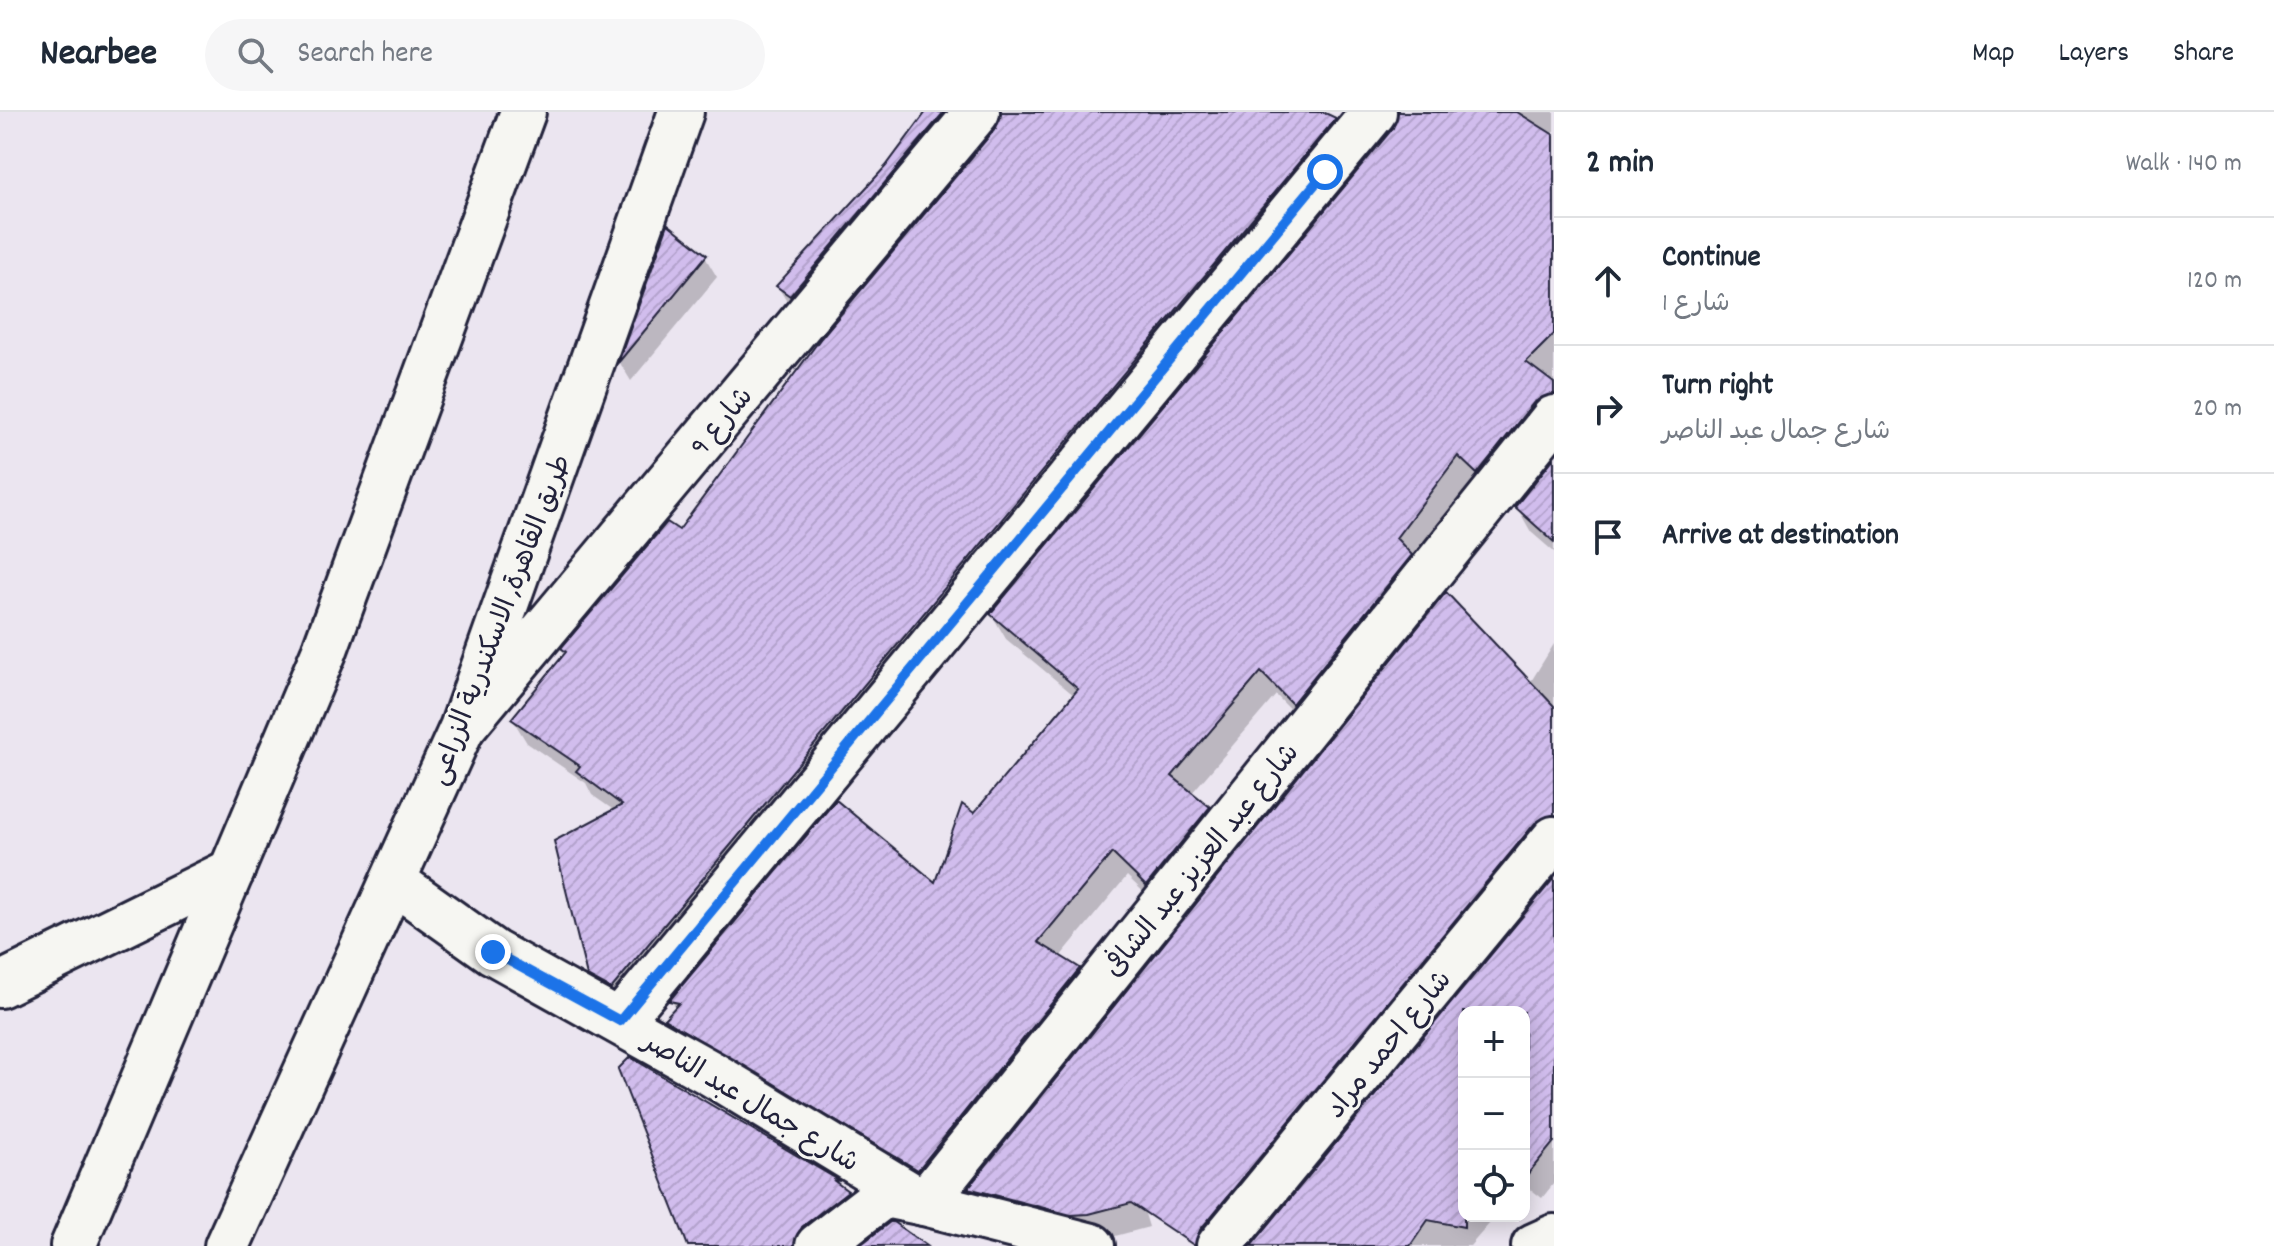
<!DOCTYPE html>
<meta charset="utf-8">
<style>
body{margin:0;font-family:Dekko,"Playpen Sans Arabic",sans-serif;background:#f6f6f7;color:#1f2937}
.controls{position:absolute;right:24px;bottom:24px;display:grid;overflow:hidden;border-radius:16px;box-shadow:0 4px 20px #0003}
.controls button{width:72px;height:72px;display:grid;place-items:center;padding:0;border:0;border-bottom:2px solid #e0e1e3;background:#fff;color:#1f2937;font:40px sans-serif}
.stop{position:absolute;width:24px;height:24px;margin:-18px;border:6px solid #1a73e8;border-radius:50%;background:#fff}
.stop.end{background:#1a73e8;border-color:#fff;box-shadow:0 2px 8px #0008}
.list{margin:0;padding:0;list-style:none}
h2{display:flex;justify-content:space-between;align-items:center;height:104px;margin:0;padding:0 32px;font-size:34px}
h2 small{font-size:26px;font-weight:400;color:#747a83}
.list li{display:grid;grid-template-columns:52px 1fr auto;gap:24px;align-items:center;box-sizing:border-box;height:128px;padding:0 32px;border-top:2px solid #e0e1e3}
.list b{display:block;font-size:30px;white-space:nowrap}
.list p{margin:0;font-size:26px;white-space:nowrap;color:#747a83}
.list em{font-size:26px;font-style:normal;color:#747a83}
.icon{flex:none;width:44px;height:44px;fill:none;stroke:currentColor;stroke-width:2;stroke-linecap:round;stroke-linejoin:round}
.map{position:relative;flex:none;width:1554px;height:1134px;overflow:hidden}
header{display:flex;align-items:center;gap:48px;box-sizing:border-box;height:112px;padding:0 40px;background:#fff;border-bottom:2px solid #e0e1e3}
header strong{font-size:38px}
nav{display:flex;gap:44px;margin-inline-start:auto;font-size:28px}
.search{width:560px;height:72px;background:#f6f6f7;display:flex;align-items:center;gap:20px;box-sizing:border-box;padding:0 28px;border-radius:44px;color:#747a83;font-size:30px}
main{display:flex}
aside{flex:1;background:#fff}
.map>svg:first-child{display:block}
.shadow{fill:#0003}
.building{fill:url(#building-hatch);stroke:#22223b;stroke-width:2}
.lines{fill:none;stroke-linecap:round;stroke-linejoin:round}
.minor-casing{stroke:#22223b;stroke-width:50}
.highway-casing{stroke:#22223b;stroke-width:50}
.minor{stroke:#f6f6f2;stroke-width:44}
.highway{stroke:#f6f6f2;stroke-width:44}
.route{stroke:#1a73e8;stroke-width:10}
.labels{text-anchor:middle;stroke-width:6;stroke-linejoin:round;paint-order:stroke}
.street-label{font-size:28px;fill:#22223b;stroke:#f6f6f2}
</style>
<header>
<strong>Nearbee</strong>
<div class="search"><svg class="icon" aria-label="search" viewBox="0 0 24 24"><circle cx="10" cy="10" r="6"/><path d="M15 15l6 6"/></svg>Search here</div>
<nav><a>Map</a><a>Layers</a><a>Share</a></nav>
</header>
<main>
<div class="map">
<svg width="1554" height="1134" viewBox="0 0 1554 1134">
<defs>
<pattern id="building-hatch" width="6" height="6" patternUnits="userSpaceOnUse" patternTransform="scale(2)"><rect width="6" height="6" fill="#d1bded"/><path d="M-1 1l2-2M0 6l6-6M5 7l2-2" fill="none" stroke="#b3a2cc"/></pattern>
</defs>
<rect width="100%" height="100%" fill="#ebe5f0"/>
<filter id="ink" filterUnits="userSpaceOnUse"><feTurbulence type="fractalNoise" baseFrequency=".0125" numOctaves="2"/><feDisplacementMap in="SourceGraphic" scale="16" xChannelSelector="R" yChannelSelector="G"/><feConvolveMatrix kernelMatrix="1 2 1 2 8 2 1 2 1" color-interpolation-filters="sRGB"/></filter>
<g filter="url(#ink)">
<g class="shadow">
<path d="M 929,0 L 985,0 L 792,198 L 778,175 L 888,55 Z"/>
<path d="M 998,0 L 1318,0 L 1335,8 L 1348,32 L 628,901 L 603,888 L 589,863 L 615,699 L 592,683 L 586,671 L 527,631 L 513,608 L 567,542 L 564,536 L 679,421 L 998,17 L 1004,3 Z"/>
<path d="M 1400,0 L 1554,0 L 1554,311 L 1492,385 L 1473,367 L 1412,448 L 1424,469 L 1307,615 L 1276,583 L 1191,682 L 1208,696 L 1223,721 L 1161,797 L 1127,764 L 1059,846 L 1079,858 L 1093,882 L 933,1082 L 681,931 L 667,907 L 676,897 L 672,889 L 936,773 L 974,704 L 1075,584 L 1006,527 L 992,503 L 1395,17 Z"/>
<path d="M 669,115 L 705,145 L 717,165 L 631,269 L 620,251 Z"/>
<path d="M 1554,346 L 1554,440 L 1531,420 L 1517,395 Z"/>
<path d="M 1447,483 L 1530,571 L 1554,532 L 1554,732 L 1210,1134 L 1133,1062 L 1149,1115 L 1104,1127 L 984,1101 L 970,1077 Z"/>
<path d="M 1554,769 L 1554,1071 L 1542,1086 L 1524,1072 L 1524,900 L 1464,900 L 1464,1104 L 1496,1104 L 1470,1134 L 1254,1134 Z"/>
<path d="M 630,947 L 839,1071 L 860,1104 L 821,1134 L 690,1134 Z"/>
</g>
<g class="building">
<path d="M 926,0 L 944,0 L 790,184 L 776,174 L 886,54 Z"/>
<path d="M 1001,0 L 1323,0 L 1336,6 L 611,877 L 587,864 L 554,729 L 622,693 L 576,659 L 580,654 L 511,607 L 566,540 L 561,536 L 667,410 L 679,418 L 821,226 L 996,16 Z"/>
<path d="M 1398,0 L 1517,0 L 1554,23 L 1554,222 L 1526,250 L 1554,271 L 1554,282 L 1534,290 L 1477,362 L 1458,344 L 1396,426 L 1412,443 L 1292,592 L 1261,560 L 1172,664 L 1210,695 L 1146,774 L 1112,741 L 1038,830 L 1080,856 L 918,1058 L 664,907 L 679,891 L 669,889 L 836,688 L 935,770 L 962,692 L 974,701 L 1078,577 L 990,502 L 1393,16 Z"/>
<path d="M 668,112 L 707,143 L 618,251 Z"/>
<path d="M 1554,346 L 1554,430 L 1515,395 Z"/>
<path d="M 1446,480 L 1554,594 L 1554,703 L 1535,711 L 1200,1118 L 1195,1134 L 1131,1091 L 1089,1102 L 1071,1103 L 968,1076 Z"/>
<path d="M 1554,766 L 1554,1030 L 1527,1063 L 1524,1061 L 1524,900 L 1464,900 L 1464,1115 L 1428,1108 L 1410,1134 L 1251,1134 Z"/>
<path d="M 630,945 L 840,1069 L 833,1068 L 848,1079 L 802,1115 L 794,1134 L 688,1134 L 618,957 Z"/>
<path d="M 890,1110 L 893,1110 L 927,1134 L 859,1134 Z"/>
</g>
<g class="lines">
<defs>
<g id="minor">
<path d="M 463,615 L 977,0"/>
<path d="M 393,769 L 493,840 L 712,962 L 924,1091 L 1092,1134"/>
<path d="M 0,873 L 232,759"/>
<path d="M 620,909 L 1374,0"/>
<path d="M 818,1134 L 884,1083 L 924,1091 L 1554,306"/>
<path d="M 1219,1134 L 1554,727"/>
<path d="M 1534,1134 L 1554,1125"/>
</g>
<g id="highway">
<path d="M 73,1134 L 324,540 L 523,0"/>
<path d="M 227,1134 L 462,616 L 681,0"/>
</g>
</defs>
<use href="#minor" class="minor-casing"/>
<use href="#highway" class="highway-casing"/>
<use href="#minor" class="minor"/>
<use href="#highway" class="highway"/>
</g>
</g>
<g class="lines" filter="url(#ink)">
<path class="route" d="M 493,840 L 620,909 L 1325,60"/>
</g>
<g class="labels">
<g class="street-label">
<text transform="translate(720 308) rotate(-50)" y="10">شارع 9</text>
<text transform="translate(498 507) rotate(-69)" y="10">طريق القاهرة, الاسكندرية الزراعى</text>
<text transform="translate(1200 747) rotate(-51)" y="10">شارع عبد العزيز عبد الشافى</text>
<text transform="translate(1387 931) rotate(-51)" y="10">شارع احمد مراد</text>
<text transform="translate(752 988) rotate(31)" y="10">شارع جمال عبد الناصر</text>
</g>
</g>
</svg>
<div class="controls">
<button>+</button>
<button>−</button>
<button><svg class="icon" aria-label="locate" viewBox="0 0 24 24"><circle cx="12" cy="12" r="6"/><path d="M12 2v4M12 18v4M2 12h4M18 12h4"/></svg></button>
</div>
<div class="stop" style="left:1325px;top:60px"></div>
<div class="stop end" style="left:493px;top:840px"></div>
</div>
<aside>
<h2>2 min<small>Walk · 140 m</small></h2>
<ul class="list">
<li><svg class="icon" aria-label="ahead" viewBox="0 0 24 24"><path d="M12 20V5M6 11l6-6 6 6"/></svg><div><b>Continue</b><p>شارع 1</p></div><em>120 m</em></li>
<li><svg class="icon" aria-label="right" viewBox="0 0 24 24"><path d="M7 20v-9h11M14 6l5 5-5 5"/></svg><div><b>Turn right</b><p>شارع جمال عبد الناصر</p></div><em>20 m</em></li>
<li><svg class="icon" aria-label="arrive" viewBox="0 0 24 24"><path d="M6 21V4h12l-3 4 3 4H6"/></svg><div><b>Arrive at destination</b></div></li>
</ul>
</aside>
</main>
